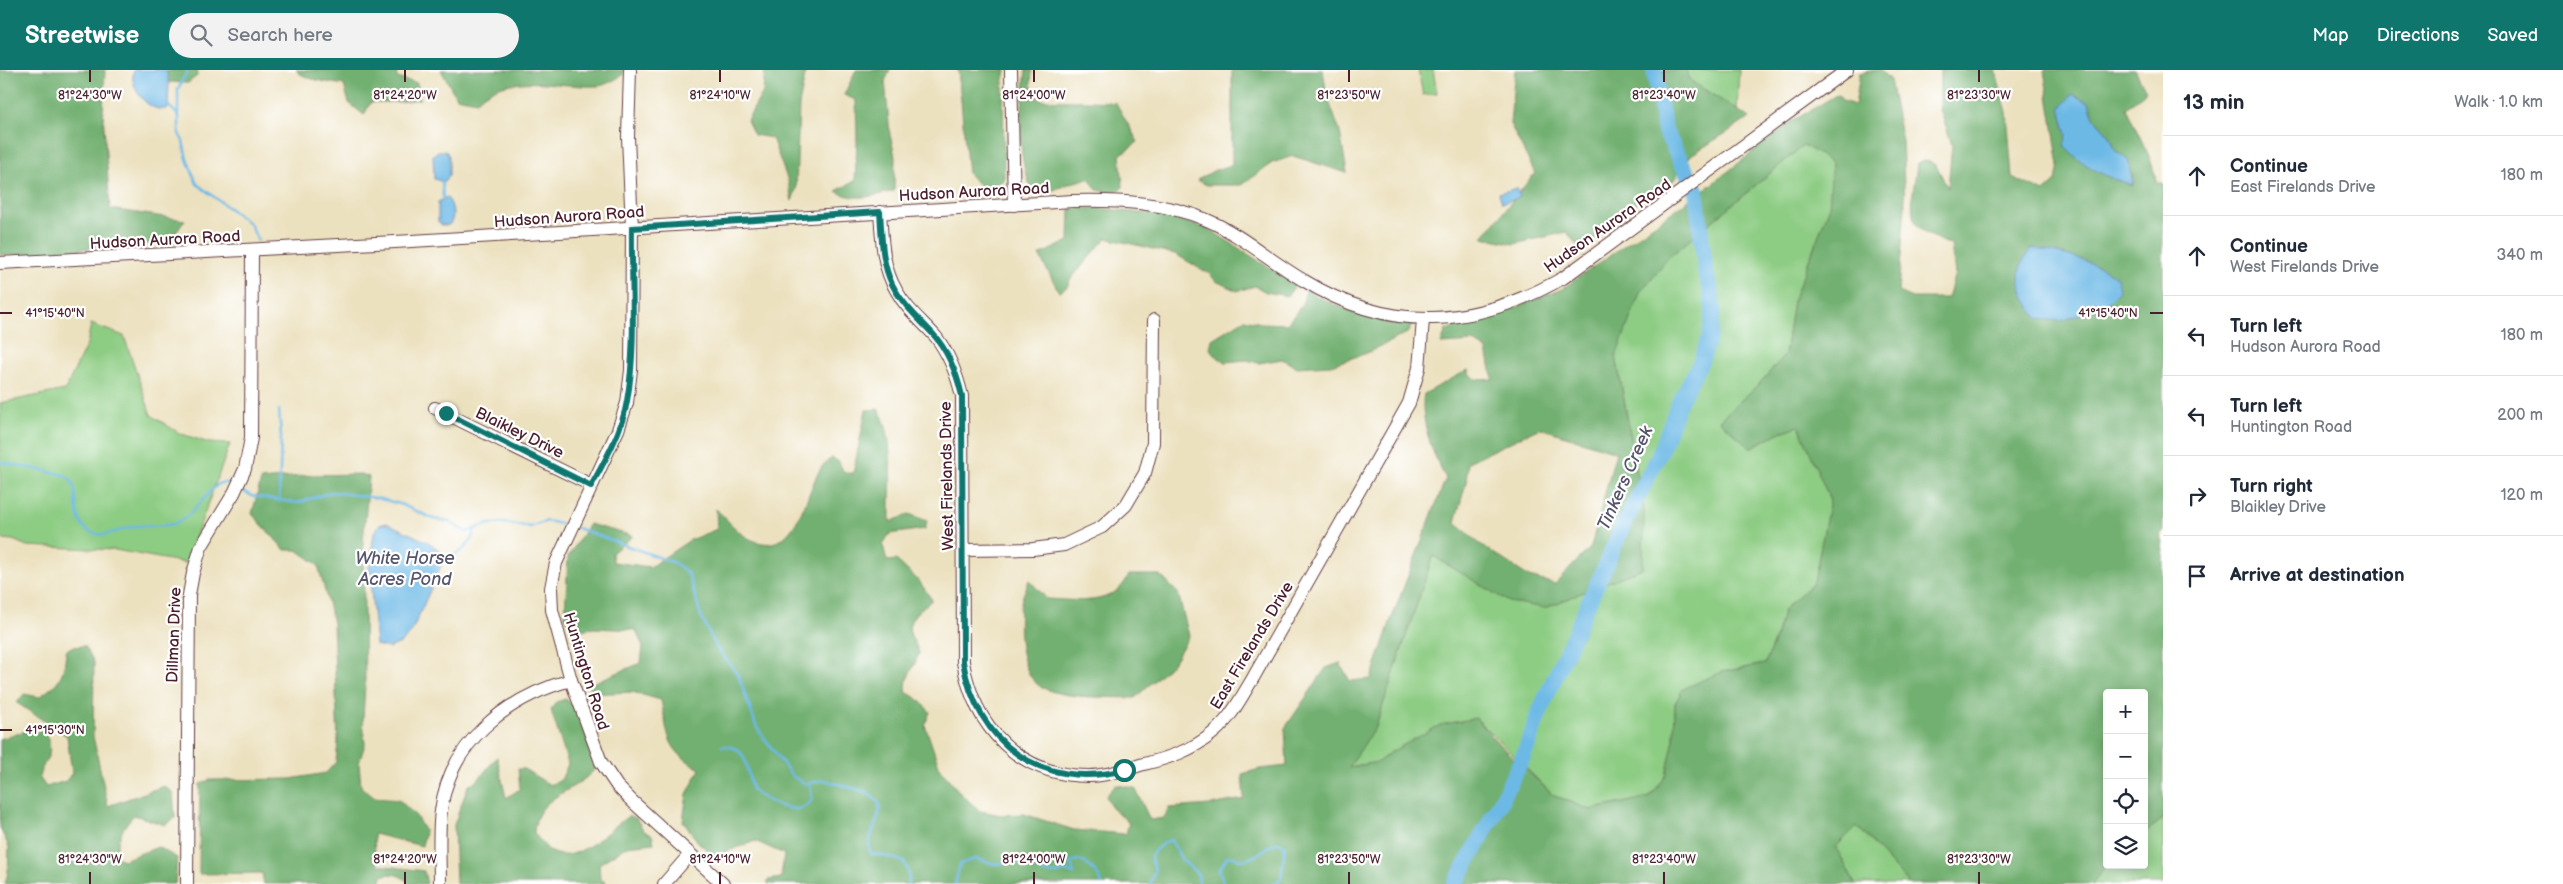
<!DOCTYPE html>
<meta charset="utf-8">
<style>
body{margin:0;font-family:"Balsamiq Sans",sans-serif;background:#f2f2f3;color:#1f2937}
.controls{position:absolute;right:15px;bottom:15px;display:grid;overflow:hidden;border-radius:5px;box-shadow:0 2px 12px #0003}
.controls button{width:45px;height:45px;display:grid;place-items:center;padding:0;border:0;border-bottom:1px solid #e0e1e3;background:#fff;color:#1f2937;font:25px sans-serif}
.stop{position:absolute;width:15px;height:15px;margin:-11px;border:4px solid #0f766e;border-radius:50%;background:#fff}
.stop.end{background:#0f766e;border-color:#fff;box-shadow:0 1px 5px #0008}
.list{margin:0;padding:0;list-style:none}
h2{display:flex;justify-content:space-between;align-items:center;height:65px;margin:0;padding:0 20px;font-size:21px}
h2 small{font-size:16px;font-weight:400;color:#747a83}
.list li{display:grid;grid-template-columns:32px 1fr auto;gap:15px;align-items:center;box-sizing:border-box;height:80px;padding:0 20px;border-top:1px solid #e0e1e3}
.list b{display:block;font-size:19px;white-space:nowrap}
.list p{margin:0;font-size:16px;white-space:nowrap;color:#747a83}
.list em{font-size:16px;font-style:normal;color:#747a83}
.icon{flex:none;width:28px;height:28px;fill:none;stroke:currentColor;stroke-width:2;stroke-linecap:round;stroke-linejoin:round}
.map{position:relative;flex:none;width:2163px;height:814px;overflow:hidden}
header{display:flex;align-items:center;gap:30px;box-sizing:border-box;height:70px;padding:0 25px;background:#0f766e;color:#fff}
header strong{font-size:24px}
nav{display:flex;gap:28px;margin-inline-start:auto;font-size:18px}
.search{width:350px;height:45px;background:#f2f2f3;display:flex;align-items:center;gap:12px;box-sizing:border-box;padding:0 18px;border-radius:28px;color:#747a83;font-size:19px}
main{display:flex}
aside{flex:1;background:#fff}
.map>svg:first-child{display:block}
.green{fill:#8dcc83;stroke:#6c7657}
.forest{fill:#72b071;stroke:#5e684e;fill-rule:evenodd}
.water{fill:#6db9e6;stroke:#5c6c88}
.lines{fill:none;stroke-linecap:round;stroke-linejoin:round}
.stream{stroke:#6db9e6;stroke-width:2.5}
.river{stroke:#6db9e6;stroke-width:16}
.minor-casing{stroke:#623c41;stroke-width:14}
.minor{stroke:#fff;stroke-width:12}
.route{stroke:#0f766e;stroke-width:6}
.ticks{fill:none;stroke:#4a1f2b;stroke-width:2}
.labels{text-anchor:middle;stroke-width:4.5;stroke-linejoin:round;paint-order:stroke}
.street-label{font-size:16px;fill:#4a1f2b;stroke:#fff}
.water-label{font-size:18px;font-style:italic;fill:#56556c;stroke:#fff}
.ticks-label{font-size:12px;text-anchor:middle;fill:#4a1f2b;stroke:#fff;stroke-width:4.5;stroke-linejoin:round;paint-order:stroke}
</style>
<header>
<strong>Streetwise</strong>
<div class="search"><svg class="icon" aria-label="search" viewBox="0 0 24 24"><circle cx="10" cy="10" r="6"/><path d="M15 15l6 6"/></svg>Search here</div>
<nav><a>Map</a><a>Directions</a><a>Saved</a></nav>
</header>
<main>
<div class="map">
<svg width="2163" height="814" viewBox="0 0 2163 814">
<rect width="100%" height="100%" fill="#fff"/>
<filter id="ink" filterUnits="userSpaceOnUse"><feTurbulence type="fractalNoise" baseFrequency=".02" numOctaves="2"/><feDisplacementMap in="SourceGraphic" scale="10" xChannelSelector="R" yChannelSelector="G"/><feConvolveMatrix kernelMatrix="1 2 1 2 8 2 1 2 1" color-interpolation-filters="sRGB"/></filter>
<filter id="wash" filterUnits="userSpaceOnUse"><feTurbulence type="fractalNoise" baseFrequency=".0096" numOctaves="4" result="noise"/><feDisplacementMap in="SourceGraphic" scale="20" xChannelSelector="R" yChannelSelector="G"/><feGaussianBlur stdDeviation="1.12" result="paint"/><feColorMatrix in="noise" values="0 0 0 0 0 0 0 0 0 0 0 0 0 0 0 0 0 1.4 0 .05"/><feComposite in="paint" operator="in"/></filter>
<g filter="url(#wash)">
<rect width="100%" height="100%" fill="#ece1bf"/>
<g class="green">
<path d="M 1418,0 L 1433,0 L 1437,23 L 1423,25 Z"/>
<path d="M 1685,0 L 1739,0 L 1737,40 L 1692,12 Z"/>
<path d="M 1804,75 L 1833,93 L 1829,139 L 1793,231 L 1785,285 L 1760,313 L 1750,378 L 1778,363 L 1799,355 L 1830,430 L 1814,512 L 1784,539 L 1777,564 L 1765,594 L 1721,602 L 1675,633 L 1674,670 L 1666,706 L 1650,727 L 1590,740 L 1553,725 L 1476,648 L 1391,682 L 1378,692 L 1349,697 L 1376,656 L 1433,485 L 1509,532 L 1643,498 L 1635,389 L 1616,286 L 1640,222 L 1669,187 Z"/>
<path d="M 91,254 L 124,266 L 151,345 L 179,363 L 209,373 L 230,374 L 186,493 L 115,480 L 27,476 L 13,470 L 0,469 L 0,333 L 65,320 L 87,274 Z"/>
<path d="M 2163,749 L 2163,814 L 2092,814 L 2107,794 L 2144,795 L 2144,763 Z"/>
<path d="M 1857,756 L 1909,814 L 1855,814 L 1835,777 Z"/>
</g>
<g class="forest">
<path d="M 0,0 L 105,0 L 103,42 L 110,139 L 185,150 L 169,173 L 102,176 L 47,184 L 0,185 Z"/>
<path d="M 166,0 L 198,0 L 197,6 L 188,13 L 169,12 Z"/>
<path d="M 296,0 L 396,0 L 397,8 L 417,13 L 420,29 L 400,32 L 371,32 L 364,45 L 349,33 L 344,15 C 331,12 305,11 296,0 Z"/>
<path d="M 441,0 L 623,0 L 623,5 C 616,9 606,15 598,16 C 559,18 507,0 477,31 L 456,27 Z"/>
<path d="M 765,0 L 806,0 L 799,35 L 796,119 L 792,131 L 788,111 L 772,68 L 754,65 L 747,50 L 763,22 Z"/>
<path d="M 856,0 L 890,0 L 885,11 L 890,65 L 895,86 L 894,121 C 872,126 856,132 836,121 L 855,111 L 857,73 L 856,30 L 844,25 Z"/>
<path d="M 958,0 L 1006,0 L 1003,14 L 1004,110 L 985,120 L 968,104 Z"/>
<path d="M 1026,0 L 1032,0 L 1031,15 L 1039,29 C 1065,33 1090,29 1116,33 L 1138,72 L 1120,85 L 1123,117 L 1117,123 L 1097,120 L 1089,108 L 1071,113 L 1044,124 L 1032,119 C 1014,83 1022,38 1026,0 Z"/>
<path d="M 1232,0 L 1323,0 L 1327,26 L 1340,62 L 1347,103 L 1293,86 L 1272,93 L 1241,115 L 1207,115 L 1197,110 L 1215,100 L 1232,95 Z"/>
<path d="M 1515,0 L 1685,0 L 1692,12 L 1750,48 L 1691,85 L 1673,111 L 1648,123 L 1581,181 L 1567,162 L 1514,174 L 1483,167 L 1535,103 L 1510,54 Z"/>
<path d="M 1876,0 L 1880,0 L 1890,10 L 1902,71 L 1905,137 L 1898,222 L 1912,228 L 1948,228 L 1955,203 L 1951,175 C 1940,170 1925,165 1917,155 C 1907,141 1916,109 1917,93 L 1924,90 L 1936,95 L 1948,118 L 1952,75 L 1940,39 L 1940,0 L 1995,0 L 2007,42 L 2012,107 L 2044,122 L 2056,111 L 2059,95 L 2044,0 L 2135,0 L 2146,21 L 2126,38 L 2150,88 L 2157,113 L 2163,113 L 2163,461 L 2160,465 L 2163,473 L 2163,749 L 2144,763 L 2144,623 L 2107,623 L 2107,794 L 2092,814 L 1909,814 L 1857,756 L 1836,777 L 1855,814 L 768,814 L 768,810 L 781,808 L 784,784 L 755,771 L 715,786 L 698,772 L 683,751 L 687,724 L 700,699 C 665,679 669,667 661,630 L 632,622 L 590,624 L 590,614 L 641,593 L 643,577 L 636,560 L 594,558 L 573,561 L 565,546 L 568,487 L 589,454 L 633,466 L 612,483 L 613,492 L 650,497 L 690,470 L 717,459 L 716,439 C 726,448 737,462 748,468 C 796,493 804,425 821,398 C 823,394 828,391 832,388 L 839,392 L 843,401 L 853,404 L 866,340 L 878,339 C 896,364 889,420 890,452 L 909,444 L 927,451 L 925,459 L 889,464 L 883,475 L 887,491 L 896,490 L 919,511 L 932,530 C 922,538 906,548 910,563 C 912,570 917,576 919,583 C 914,599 905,605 906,622 L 918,629 L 930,642 L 925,655 L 940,699 L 962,725 L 980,741 L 1001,745 L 1024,744 L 1074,760 L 1126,764 L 1129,752 L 1112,738 L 1106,726 L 1116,715 L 1135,718 L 1150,750 L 1164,748 L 1169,738 L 1210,735 L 1244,729 L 1242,704 L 1260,699 L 1287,696 L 1285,658 L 1326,598 L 1340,593 L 1350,611 L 1371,609 L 1391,550 L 1446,408 C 1434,389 1419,348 1424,324 L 1468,300 C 1472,312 1482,310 1493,309 L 1487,280 L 1474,272 L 1441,274 L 1446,260 L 1475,248 L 1509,240 L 1562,219 L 1712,114 L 1791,52 L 1838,24 L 1842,31 L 1855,35 L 1860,3 ZM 2072,25 L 2089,32 L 2094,48 L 2110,66 L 2116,81 C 2125,86 2135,104 2133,115 C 2092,106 2068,80 2060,39 ZM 1804,75 L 1832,93 L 1829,139 L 1793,231 L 1785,285 L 1760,313 L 1719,350 L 1750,378 L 1778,363 L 1799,356 L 1830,430 L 1814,512 L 1784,539 L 1777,564 L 1765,594 L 1721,602 L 1683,619 L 1675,633 L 1674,670 L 1666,706 L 1650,727 L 1590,740 L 1553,725 L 1498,673 L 1476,648 L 1440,655 L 1391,682 L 1378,692 L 1349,697 L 1376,656 L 1433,486 L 1509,532 L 1545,538 L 1643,498 L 1644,440 L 1616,286 L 1640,222 L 1669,187 ZM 1540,358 L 1616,382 L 1591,477 L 1555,514 L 1529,507 L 1480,474 L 1455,452 L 1466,413 L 1468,392 Z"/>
<path d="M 1097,138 L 1160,145 L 1209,159 L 1296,215 L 1287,226 L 1266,222 L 1255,216 L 1237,221 L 1216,211 L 1208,203 L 1175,184 L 1106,168 L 1070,210 L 1067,217 L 1059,222 L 1039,185 L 1069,171 L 1070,139 Z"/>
<path d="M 1306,220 C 1336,238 1377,252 1412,253 L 1409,262 L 1367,283 L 1331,295 L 1296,297 L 1282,289 L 1259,293 L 1247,290 L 1225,292 L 1216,286 L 1210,279 L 1212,269 L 1245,249 L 1261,253 L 1287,254 L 1302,235 Z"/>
<path d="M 361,404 L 369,407 L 363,472 L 365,614 L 363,649 L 365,674 L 359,693 L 361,717 L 375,728 L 399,730 L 416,746 L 425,762 L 422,776 L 374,764 L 375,786 L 378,795 L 424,801 L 427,814 L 409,814 C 403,805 392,802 382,806 L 380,814 L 264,814 L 262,803 L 199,804 L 200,714 L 209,710 L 290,709 L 326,703 L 336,692 L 338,672 L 333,553 L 324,517 L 318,495 L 297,480 L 285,480 L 252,444 L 261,410 L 312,405 Z"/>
<path d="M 1129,505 L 1160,505 L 1178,523 L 1189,566 L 1173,593 L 1135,628 C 1109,627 1066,629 1043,618 C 1020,607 1018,562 1020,540 C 1020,530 1026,519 1029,510 L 1047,529 C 1078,530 1113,538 1129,505 Z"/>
<path d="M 85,576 L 94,592 L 93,666 L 108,736 L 164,716 L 173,723 L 175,748 L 165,755 L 134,745 C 122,757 118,769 115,786 L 123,790 L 158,777 L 177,788 L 175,814 L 5,814 L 8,802 L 9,777 L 0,758 L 0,669 L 26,661 L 45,662 C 56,686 45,686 39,707 L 46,717 L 66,711 L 72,703 L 67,666 L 17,633 L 24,624 L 39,627 C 60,613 64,606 66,581 L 71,577 Z"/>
<path d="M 566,629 C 584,643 588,677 595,699 C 574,724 535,725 534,763 C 539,769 544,776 550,781 C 576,798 609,758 629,746 L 636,748 L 644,761 L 652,765 L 654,773 L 627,776 L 599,794 L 600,808 L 607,814 L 456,814 L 454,755 L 468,716 L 477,711 L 497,687 L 506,728 L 520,719 L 518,699 L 524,699 L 550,715 L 561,710 L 568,694 L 551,640 L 556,632 Z"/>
</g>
<g class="water">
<path d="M 134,0 L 166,0 L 169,12 L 168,38 C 150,46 127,16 134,0 Z"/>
<path d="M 2072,24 L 2089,32 L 2094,48 L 2110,66 L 2116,81 L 2128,90 L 2133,115 C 2108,109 2081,95 2064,76 L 2067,65 L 2060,39 Z"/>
<path d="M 438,81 L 446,81 L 449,86 L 449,105 L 444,112 L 434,109 L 433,85 Z"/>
<path d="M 1517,118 L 1520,127 L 1502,133 L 1499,123 Z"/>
<path d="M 446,127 C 453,133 456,148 449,155 L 441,155 L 438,151 L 438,132 Z"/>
<path d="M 2032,178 C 2063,184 2091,189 2117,207 L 2119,221 L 2103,237 L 2061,251 L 2038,249 C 2022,225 2008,204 2032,178 Z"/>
<path d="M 387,453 L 430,473 L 440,481 L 442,494 L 411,563 L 401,573 L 389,578 L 376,575 L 371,520 L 373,509 L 369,499 L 374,463 L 379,455 Z"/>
</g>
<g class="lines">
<g class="stream">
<path d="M 169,36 L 179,46 L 179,64 L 183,71 L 187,89 L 197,114 L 250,154 L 258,171"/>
<path d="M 178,44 L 178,19 L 188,0"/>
<path d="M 442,112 L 443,128"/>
<path d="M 279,340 L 281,367 L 279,431"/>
<path d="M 0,392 L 61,404 L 70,409 C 80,422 72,442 83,456 C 98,474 119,458 137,456 C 154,455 169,459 185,448 C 198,438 206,423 220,413 L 228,413 L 233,416"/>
<path d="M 240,420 L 252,426 L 297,433 L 332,422 L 377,428 L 400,434 L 434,449 L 449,452 L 466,462 L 489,454 L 505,453 L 530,457 L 547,451 L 570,456"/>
<path d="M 577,458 L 675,493 L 688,503 L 702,549 L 717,578 L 738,605 L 757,658 L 792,706 L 806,714 L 824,710 L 867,722 L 879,733 C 883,750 863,768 871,784 C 882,785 894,788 904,792 L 909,803 L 909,814"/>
<path d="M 441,488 C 459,486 471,476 475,459"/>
<path d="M 722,676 C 749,675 746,700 752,719 C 764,731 801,751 812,729 L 810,714"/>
<path d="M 955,814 L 960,794 L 975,789 L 995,794 L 1016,791 L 1025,793 L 1044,803 L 1057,804 L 1065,801 L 1074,804 L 1071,793 C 1081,783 1100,805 1102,814"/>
<path d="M 1150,814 L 1155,800 C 1155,795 1151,793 1151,789 C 1151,781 1165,771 1171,770 L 1182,790 L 1198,804 L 1199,814"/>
<path d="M 1224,814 L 1219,800 L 1227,787 C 1234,784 1235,790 1242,790 C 1257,789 1266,775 1279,772 L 1285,776 L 1281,809 L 1273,814"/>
</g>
<path class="river" d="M 1455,814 L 1497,739 L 1523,687 L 1542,636 L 1624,454 L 1661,381 L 1677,337 L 1701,291 L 1710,266 L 1713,240 L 1711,221 L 1706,205 L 1696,120 L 1665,61 L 1654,0"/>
</g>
</g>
<g filter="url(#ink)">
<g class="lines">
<defs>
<g id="minor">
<path d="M 630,0 L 628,67 L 632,158 L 631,300 L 627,333 L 618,360 L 556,493 L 551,518 L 552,540 L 571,610 L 601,692 L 617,716 L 633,732 L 723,814"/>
<path d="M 1011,0 L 1014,135"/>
<path d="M 880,142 C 882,169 882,196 896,220 C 906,239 922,251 936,267 C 949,284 957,305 962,326 L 963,592 C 974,657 1019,706 1089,706 C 1107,706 1126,699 1144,694 C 1169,688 1193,680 1213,663 C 1231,648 1241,628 1253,608 L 1409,333 L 1419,298 L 1423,250"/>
<path d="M 0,193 L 395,172 L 1073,131 C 1119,130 1164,132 1207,150 C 1242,165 1270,191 1303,210 C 1391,264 1475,258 1563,208 L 1847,0"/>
<path d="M 435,338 L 591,415"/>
<path d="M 963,480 L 1033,479 L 1064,475 L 1102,457 L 1126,435 L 1145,403 L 1153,373 L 1154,250"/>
<path d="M 187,814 L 189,525 L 193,503 L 201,477 L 234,423 L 245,399 L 251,368 L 252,181"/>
<path d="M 440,814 C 440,790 438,764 441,741 C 449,672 508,627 571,610"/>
<path d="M 664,814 L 690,784"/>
</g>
</defs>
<use href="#minor" class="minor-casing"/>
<use href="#minor" class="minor"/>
</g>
</g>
<g class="lines" filter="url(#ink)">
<path class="route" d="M 446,343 L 591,416 C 606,389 622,361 627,331 C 637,275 631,215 632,158 L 880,142 C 882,167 881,191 892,214 C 902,234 918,248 933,264 C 948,281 957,304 962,326 L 963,592 C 977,673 1041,721 1124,700"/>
</g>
<path class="ticks" d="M 90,0 L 90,12M 405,0 L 405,12M 720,0 L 720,12M 1034,0 L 1034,12M 1349,0 L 1349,12M 1664,0 L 1664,12M 1979,0 L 1979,12M 0,243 L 12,243M 2150,243 L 2163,243M 0,660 L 12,660M 90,802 L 90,814M 405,802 L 405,814M 720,802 L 720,814M 1034,802 L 1034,814M 1349,802 L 1349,814M 1664,802 L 1664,814M 1979,802 L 1979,814"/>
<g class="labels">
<g class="street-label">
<text transform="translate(974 121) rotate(-3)" y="6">Hudson Aurora Road</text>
<text transform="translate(569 146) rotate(-4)" y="6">Hudson Aurora Road</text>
<text transform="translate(1607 155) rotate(-35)" y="6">Hudson Aurora Road</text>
<text transform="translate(165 169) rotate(-3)" y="6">Hudson Aurora Road</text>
<text transform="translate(520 362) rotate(26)" y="6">Blaikley Drive</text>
<text transform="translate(946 406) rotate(-91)" y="6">West Firelands Drive</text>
<text transform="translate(173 565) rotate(-88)" y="6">Dillman Drive</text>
<text transform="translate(1251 575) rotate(-59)" y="6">East Firelands Drive</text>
<text transform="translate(587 601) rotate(73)" y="6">Huntington Road</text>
</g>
<g class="water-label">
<text transform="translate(1625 408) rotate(-66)" y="6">Tinkers Creek</text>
<text x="405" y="494">White Horse<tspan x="405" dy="21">Acres Pond</tspan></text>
</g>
</g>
<g class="ticks-label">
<text x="90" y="29">81°24'30"W</text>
<text x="405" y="29">81°24'20"W</text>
<text x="720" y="29">81°24'10"W</text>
<text x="1034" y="29">81°24'00"W</text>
<text x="1349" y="29">81°23'50"W</text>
<text x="1664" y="29">81°23'40"W</text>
<text x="1979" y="29">81°23'30"W</text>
<text x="55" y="247">41°15'40"N</text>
<text x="2108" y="247">41°15'40"N</text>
<text x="55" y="664">41°15'30"N</text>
<text x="90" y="793">81°24'30"W</text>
<text x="405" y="793">81°24'20"W</text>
<text x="720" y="793">81°24'10"W</text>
<text x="1034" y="793">81°24'00"W</text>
<text x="1349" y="793">81°23'50"W</text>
<text x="1664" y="793">81°23'40"W</text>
<text x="1979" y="793">81°23'30"W</text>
</g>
</svg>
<div class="controls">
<button>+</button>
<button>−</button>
<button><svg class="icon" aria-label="locate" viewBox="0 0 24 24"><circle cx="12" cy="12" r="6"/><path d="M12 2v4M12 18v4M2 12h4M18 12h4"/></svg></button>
<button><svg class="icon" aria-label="layers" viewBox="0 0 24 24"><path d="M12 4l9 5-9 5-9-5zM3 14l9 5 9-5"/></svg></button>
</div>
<div class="stop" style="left:1124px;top:700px"></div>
<div class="stop end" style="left:446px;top:343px"></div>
</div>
<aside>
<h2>13 min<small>Walk · 1.0 km</small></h2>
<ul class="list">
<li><svg class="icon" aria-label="ahead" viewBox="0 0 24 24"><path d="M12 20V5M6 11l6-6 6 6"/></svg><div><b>Continue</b><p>East Firelands Drive</p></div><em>180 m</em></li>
<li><svg class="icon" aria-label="ahead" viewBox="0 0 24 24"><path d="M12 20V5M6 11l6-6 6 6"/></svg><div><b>Continue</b><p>West Firelands Drive</p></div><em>340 m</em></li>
<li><svg class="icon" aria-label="left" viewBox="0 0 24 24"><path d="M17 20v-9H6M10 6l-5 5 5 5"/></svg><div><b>Turn left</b><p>Hudson Aurora Road</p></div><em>180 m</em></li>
<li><svg class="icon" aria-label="left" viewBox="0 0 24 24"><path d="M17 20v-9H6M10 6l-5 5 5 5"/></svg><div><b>Turn left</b><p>Huntington Road</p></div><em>200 m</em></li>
<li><svg class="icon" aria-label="right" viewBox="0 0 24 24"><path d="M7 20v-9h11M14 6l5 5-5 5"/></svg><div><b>Turn right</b><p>Blaikley Drive</p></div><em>120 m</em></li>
<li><svg class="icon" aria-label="arrive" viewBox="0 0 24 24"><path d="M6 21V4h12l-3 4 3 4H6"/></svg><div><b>Arrive at destination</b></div></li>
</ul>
</aside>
</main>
